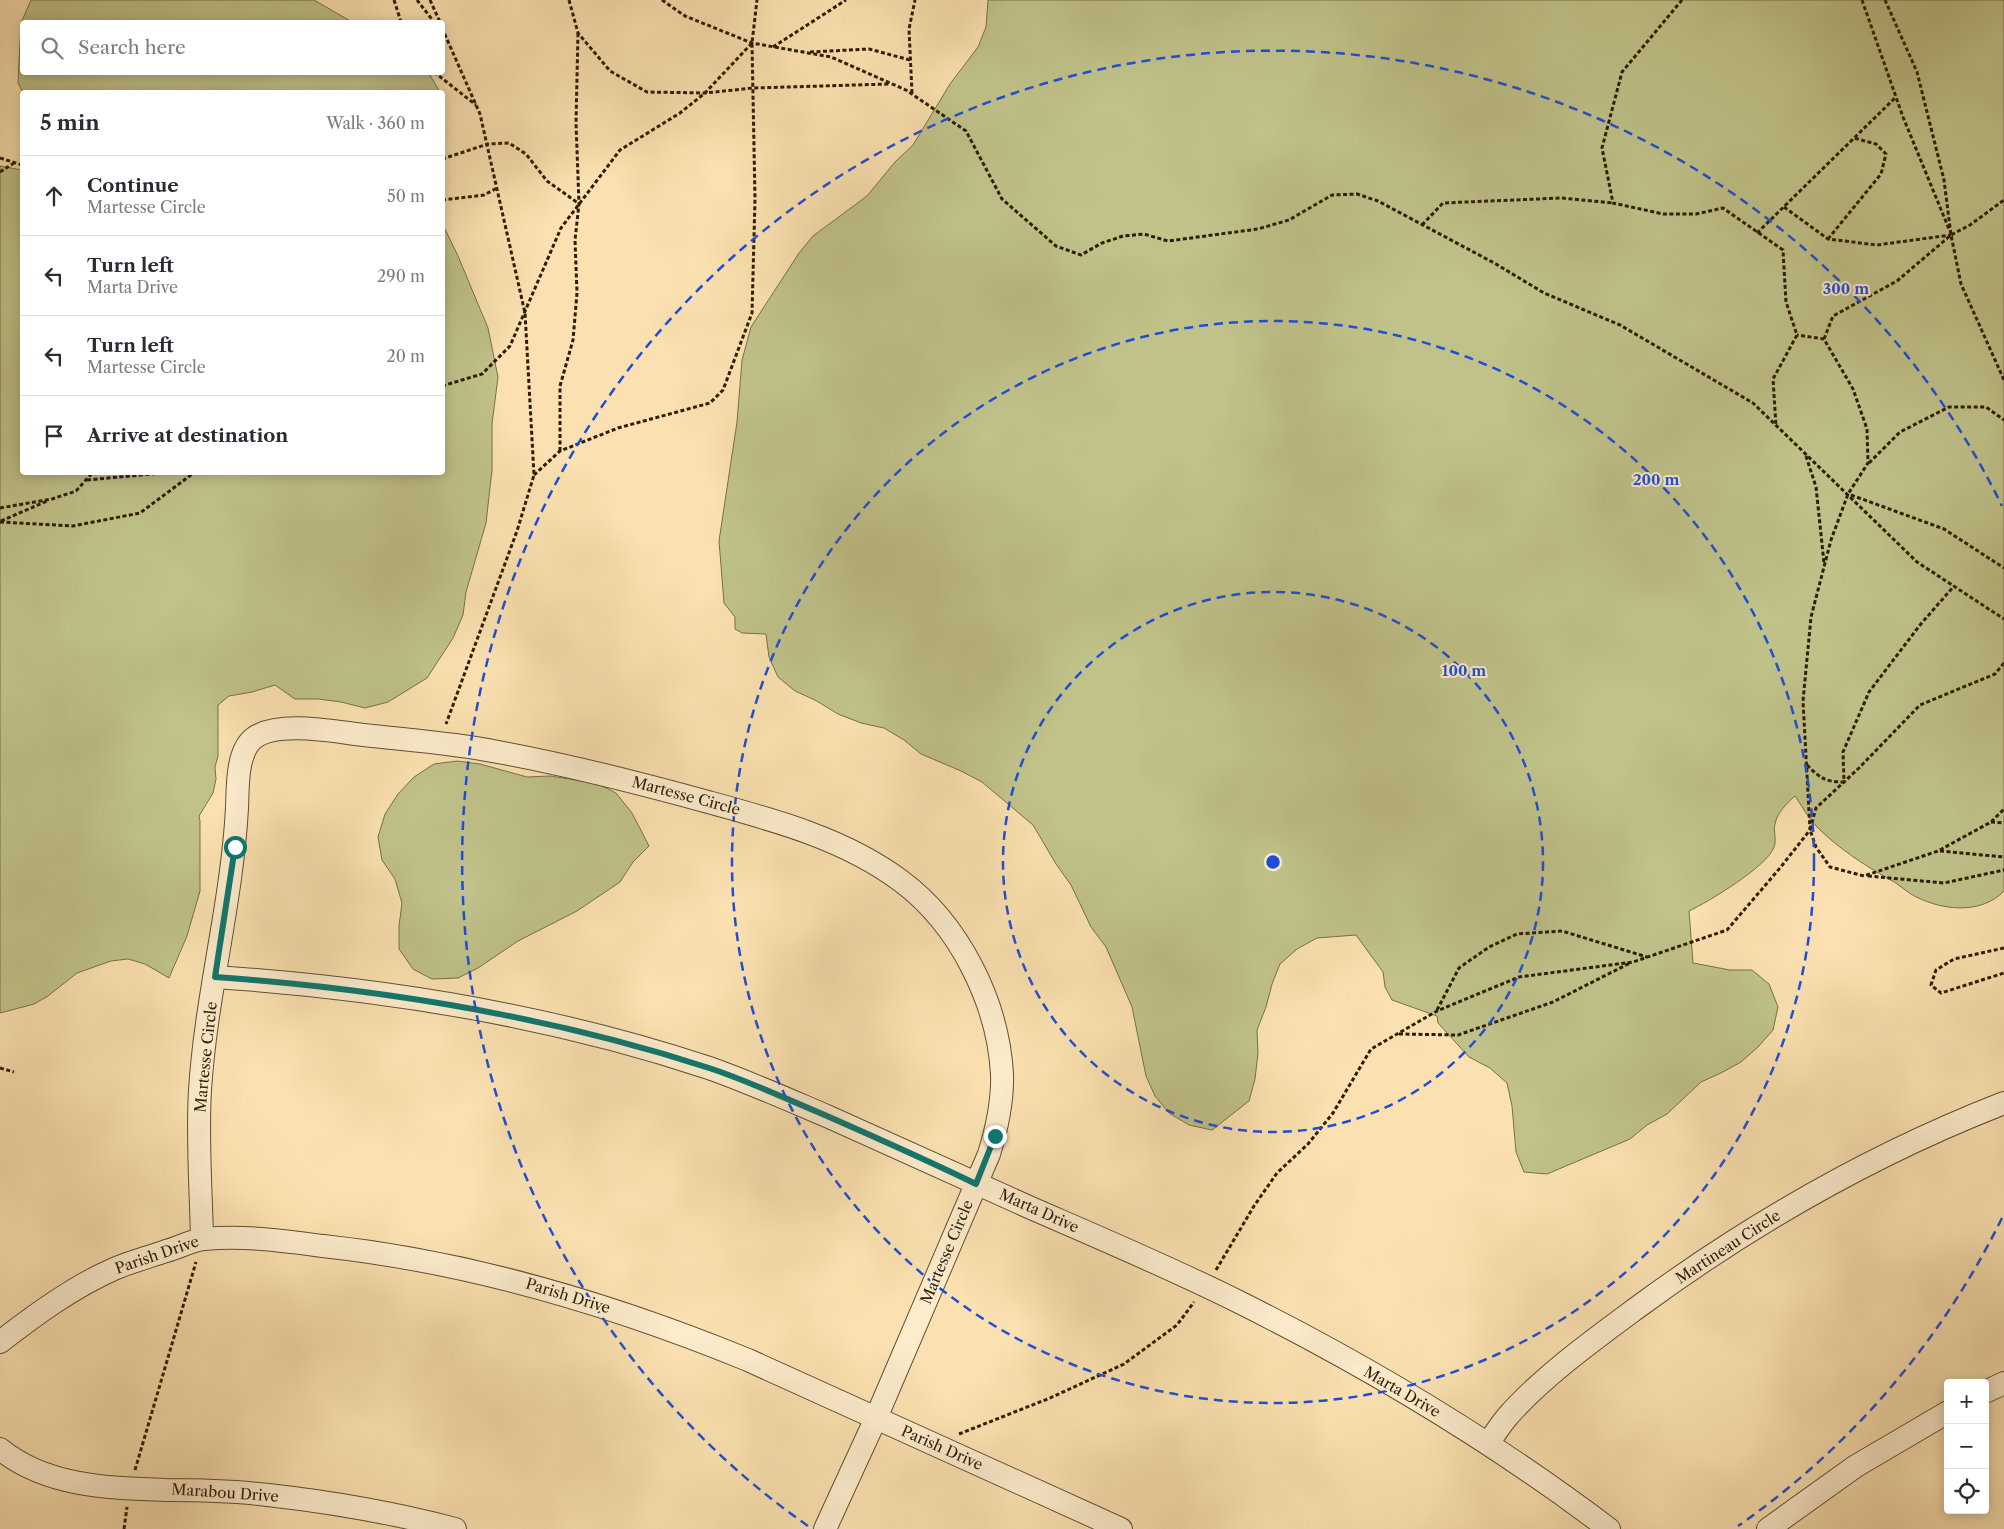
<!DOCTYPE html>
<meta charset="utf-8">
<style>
body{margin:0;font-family:"Libre Caslon Text",serif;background:#f2f2f3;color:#2b2b33}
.controls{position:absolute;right:15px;bottom:15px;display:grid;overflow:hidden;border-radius:5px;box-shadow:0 2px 12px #0003}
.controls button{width:45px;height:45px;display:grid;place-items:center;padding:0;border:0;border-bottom:1px solid #e1e1e2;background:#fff;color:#2b2b33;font:25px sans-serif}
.stop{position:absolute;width:15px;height:15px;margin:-11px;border:4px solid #0f766e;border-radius:50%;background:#fff}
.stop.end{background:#0f766e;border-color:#fff;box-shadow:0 1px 5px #0008}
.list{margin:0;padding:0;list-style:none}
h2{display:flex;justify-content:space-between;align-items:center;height:65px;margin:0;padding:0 20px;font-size:21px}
h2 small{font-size:16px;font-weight:400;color:#7c7c81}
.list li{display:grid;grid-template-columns:32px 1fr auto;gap:15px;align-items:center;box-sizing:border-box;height:80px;padding:0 20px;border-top:1px solid #e1e1e2}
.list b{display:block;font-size:19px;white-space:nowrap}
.list p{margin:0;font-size:16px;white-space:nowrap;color:#7c7c81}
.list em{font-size:16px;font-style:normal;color:#7c7c81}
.icon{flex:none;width:28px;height:28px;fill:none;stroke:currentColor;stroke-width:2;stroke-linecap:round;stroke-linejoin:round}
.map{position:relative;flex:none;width:2004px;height:1529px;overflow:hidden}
.search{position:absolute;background:#fff;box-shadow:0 2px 12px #0003;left:20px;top:20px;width:425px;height:55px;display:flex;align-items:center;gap:12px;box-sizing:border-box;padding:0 18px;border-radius:5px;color:#7c7c81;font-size:19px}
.panel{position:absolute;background:#fff;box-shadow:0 2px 12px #0003;left:20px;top:90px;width:425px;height:385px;border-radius:5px}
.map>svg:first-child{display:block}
.green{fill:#c0c28a;stroke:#777048}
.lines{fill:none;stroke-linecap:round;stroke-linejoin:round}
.minor-casing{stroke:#614e30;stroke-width:24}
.path{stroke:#2e1d05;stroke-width:3;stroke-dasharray:4 2.5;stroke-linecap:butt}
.minor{stroke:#fceccc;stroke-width:22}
.route{stroke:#0f766e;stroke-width:6}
.ring{fill:none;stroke:#1d4ed8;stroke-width:2.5;stroke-dasharray:9 6}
.labels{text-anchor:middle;stroke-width:4;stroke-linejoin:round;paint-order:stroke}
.street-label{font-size:15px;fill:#2e1d05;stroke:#fceccc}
.centre{fill:#1d4ed8;stroke:#fceccc;stroke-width:2.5}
.ring-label{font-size:15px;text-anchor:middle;font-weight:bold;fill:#1d4ed8;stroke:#fceccc;stroke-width:4;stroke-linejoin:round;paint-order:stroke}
</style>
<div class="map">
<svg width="2004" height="1529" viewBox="0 0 2004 1529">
<rect width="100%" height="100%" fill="#fbe1b1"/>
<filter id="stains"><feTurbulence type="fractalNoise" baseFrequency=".004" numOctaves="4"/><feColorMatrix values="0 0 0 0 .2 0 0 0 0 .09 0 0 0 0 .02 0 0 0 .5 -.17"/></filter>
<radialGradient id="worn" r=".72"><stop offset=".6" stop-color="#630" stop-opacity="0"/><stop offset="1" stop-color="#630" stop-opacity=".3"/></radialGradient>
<g class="green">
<path d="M 31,0 L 314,0 L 352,22 L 22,22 L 22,72 L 428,72 L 440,92 L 23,92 L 18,83 L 21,23 Z"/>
<path d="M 988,0 L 2004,0 L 2004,891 C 1980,916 1938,910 1911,894 C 1903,889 1897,883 1889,879 C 1864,865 1838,848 1817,827 C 1808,818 1802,806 1795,796 C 1787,803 1777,813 1775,824 C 1773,831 1777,840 1774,847 C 1768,866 1708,902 1689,911 L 1693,963 L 1730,970 L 1752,970 L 1769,984 L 1778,1007 L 1773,1030 L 1758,1047 L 1741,1062 L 1721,1073 L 1701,1082 L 1667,1114 L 1647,1125 L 1630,1139 L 1547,1174 L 1524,1172 L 1516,1152 L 1512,1106 L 1507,1083 L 1490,1068 L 1469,1057 L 1438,1023 L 1437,1016 L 1392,1000 L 1385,987 L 1383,972 L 1356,935 L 1317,938 L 1297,949 L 1280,964 L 1272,984 L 1266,1007 L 1257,1030 L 1258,1053 L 1255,1079 L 1249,1101 L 1212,1130 L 1189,1125 L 1169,1113 L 1155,1096 L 1146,1076 L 1132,1007 L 1106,947 L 1091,927 L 1071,885 L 1056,864 L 1033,825 L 982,782 L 961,771 L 921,754 L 904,740 L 884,728 L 861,723 L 838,714 L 815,700 L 795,691 L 778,677 L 769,657 L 766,634 L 742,633 L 735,629 L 735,617 L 724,603 L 719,541 L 737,422 L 742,360 L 751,327 L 799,253 L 813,236 L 867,196 L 895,162 L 913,145 L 950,84 L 978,47 L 986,27 Z"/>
<path d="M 0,166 L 22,170 L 22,472 L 442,472 L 443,225 L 458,256 L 488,328 L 498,377 L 492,424 L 492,470 L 486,523 L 466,592 L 463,615 L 453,638 L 427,678 L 388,702 L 365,708 L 341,702 L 318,699 L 295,699 L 275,685 L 252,692 L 229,696 L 218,705 L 218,756 L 215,767 L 216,779 L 213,793 L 199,816 L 200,821 L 200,891 L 187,936 L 169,978 L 145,964 L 128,959 L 111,961 L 77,973 L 48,996 L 34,1004 L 0,1013 Z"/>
<path d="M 457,761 L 480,764 L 527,777 L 550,776 L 596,783 L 616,793 L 632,813 L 649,846 L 633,862 L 620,882 L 577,911 L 518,941 L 478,968 L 458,978 L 432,979 L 413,969 L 399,949 L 399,926 L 402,903 L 395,879 L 382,860 L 378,837 L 385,814 L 398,794 L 414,777 L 434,764 Z"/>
</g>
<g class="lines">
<defs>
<g id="minor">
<path d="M 215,977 C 381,988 550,1015 709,1068 C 749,1082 789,1100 829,1117 C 896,1147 963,1178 1031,1208 C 1100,1238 1171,1268 1239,1302 C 1369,1367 1494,1442 1609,1529"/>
<path d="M 202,1239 C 201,1190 197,1139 200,1090 C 206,995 232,903 237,808 C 238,788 236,752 254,738 C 278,720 336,732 364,735 C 409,740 454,743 498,752 C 569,765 639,783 708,802 C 774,820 845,839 901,881 C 959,924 998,1002 1002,1074 C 1003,1101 997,1128 989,1154 L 876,1418 L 825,1529"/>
<path d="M 0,1342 C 35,1315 73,1287 114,1269 C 130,1262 149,1257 166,1251 C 178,1248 192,1240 204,1239 C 244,1235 284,1241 323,1246 C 471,1262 611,1304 748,1360 L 1121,1529"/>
<path d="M 1985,1392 L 2004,1383"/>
<path d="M 1488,1443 C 1495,1434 1501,1424 1508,1416 C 1542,1377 1596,1338 1638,1307 C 1751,1224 1873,1154 2004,1103"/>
<path d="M 0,1449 C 47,1487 109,1488 166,1490 C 200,1490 235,1491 268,1495 C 331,1502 394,1513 455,1529"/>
<path d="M 1768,1529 L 1856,1466 L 1948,1412"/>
</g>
</defs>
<use href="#minor" class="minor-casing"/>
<g class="path">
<path d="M 394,0 L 401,22"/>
<path d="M 417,0 L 434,22"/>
<path d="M 430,0 L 440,22"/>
<path d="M 569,0 L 578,33 L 610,71 L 647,92 L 705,93 L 753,88 L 890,84"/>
<path d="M 662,0 L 685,16 L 752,43 L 831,57 L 906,90 L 966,131 L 1002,199 L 1056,246 L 1081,255 L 1102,243 L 1123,236 L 1144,234 L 1168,241 L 1258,229 L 1289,220 L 1332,195 L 1357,194 L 1378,201 L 1496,264 L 1544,293 L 1620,325 L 1753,403 L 1917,562 L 2004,619"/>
<path d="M 1682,0 L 1622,72 L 1602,148 L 1613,203 L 1663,214 L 1696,214 L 1723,208 L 1783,250 L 1786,302 L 1797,335 L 1773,379 L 1776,426"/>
<path d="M 1862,0 L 1903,117 L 1949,229"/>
<path d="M 1885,0 L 1917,72 L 1944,180 L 1951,235 L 1961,284 L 2004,380"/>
<path d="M 442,28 L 480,114 L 525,313 L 534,475 L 517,531 L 446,724"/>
<path d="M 773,47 L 846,0"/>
<path d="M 810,52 L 869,49 L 910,60"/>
<path d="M 434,72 L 476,105"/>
<path d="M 912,93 L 909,29 L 915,0"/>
<path d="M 0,158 L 22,165"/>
<path d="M 442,159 L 488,144 L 509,143 L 526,154 L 547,181 L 578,203"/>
<path d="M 0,172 L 14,163"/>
<path d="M 442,200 L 484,195 L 497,188"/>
<path d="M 1784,207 L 1828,239 L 1877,245 L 1951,235"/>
<path d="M 1422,225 L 1443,203 L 1561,198 L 1613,203"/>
<path d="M 1757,233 L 1896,97"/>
<path d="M 1828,239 L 1881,174 L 1886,154 L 1876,144 L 1854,138"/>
<path d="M 1824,339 L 1833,316 L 1897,281 L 1951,235 L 1970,225 L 2004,200"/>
<path d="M 442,386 L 482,374 L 510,346 L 561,228 L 620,150 L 680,113 L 705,93 L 752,43"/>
<path d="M 560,451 L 560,386 L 573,340 L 577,293 L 575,240 L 579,204 L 576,123 L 578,33"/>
<path d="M 1806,456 L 1816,487 L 1824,563"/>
<path d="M 1869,463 L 1900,432 L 1949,407 L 1986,407 L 2004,420"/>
<path d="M 534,475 L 560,451 L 618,428 L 710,403 L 723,390 L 752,313 L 755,199 L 752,43 L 757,0"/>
<path d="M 87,480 L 173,472"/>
<path d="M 1851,495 L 1944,529 L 2004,568"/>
<path d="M 0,508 L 52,499 L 76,491 L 93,472"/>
<path d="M 1,521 L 47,501"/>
<path d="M 0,522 L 73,526 L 140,513 L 195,472"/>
<path d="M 2004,663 L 1995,674 L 1920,705 L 1859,768 L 1816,808 L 1810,830 L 1816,847 L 1830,867 L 1864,876 L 1938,851 L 1991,822 L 2004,809"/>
<path d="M 1807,765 C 1820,778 1825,782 1844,782 L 1843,752 L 1869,692 L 1920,625 L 1954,586"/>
<path d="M 1991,822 L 2004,823"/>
<path d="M 1940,851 L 2004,857"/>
<path d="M 1868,876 L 1944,883 L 2004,870"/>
<path d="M 2004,948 L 1954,959 L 1936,970 L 1931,985 L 1941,993 L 2004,973"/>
<path d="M 1437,1010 L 1459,968 L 1489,947 L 1517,934 L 1562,931 L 1647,957"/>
<path d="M 1399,1034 L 1458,1035 L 1553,1002 L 1630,963"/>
<path d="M 0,1068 L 14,1072"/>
<path d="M 1216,1270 L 1254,1206 L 1277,1173 L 1308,1144 L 1333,1113 L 1371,1049 L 1437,1011 L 1519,977 L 1633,962 L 1727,930 L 1780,868 L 1810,830 L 1803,701 L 1811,617 L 1831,540 L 1848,494 L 1868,463 L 1867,429 L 1853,389 L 1824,339 L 1797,335"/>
<path d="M 959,1434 L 1050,1398 L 1124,1364 L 1177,1325 L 1194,1302"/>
<path d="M 135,1470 L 196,1262"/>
<path d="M 124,1529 L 127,1507"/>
</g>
<use href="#minor" class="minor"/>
</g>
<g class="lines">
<path class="route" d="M 235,847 L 215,977 C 382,989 549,1016 709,1068 C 749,1081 788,1100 827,1116 C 877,1138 927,1160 976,1184 L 995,1136"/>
</g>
<g class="ring">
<circle cx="1273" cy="862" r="270"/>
<circle cx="1273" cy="862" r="541"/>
<path d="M2002 1218A811 811 0 0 1 1738 1526M808 1526A811 811 0 1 1 2002 506"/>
</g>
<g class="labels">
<g class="street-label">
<text transform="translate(686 796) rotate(15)" y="5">Martesse Circle</text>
<text transform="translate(206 1057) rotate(-84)" y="5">Martesse Circle</text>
<text transform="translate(1039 1211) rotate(24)" y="5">Marta Drive</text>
<text transform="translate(1728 1247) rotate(-33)" y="5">Martineau Circle</text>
<text transform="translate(947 1252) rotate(-67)" y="5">Martesse Circle</text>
<text transform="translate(157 1255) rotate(-19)" y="5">Parish Drive</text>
<text transform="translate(568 1296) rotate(17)" y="5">Parish Drive</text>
<text transform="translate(1402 1392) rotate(30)" y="5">Marta Drive</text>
<text transform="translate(942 1448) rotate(24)" y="5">Parish Drive</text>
<text transform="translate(225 1493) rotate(4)" y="5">Marabou Drive</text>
</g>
</g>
<circle cx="1273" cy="862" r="8" class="centre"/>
<g class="ring-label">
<text x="1846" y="294">300 m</text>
<text x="1656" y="485">200 m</text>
<text x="1464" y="676">100 m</text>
</g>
<rect width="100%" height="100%" filter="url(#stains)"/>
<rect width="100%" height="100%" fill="url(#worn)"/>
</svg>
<div class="controls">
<button>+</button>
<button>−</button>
<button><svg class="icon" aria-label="locate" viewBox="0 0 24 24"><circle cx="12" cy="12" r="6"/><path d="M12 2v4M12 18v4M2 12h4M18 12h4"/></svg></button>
</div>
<div class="stop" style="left:235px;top:847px"></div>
<div class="stop end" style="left:995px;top:1136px"></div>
<div class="search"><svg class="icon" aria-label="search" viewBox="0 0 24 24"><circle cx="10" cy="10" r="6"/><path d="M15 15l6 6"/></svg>Search here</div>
<section class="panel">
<h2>5 min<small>Walk · 360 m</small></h2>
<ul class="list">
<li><svg class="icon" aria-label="ahead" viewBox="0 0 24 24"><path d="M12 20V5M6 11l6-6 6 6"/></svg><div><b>Continue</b><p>Martesse Circle</p></div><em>50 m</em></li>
<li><svg class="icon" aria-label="left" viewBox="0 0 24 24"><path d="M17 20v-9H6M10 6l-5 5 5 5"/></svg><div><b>Turn left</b><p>Marta Drive</p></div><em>290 m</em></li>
<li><svg class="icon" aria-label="left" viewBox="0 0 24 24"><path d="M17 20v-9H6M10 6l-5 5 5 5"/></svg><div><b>Turn left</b><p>Martesse Circle</p></div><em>20 m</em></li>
<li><svg class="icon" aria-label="arrive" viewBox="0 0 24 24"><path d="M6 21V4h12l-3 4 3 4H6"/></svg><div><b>Arrive at destination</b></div></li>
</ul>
</section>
</div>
